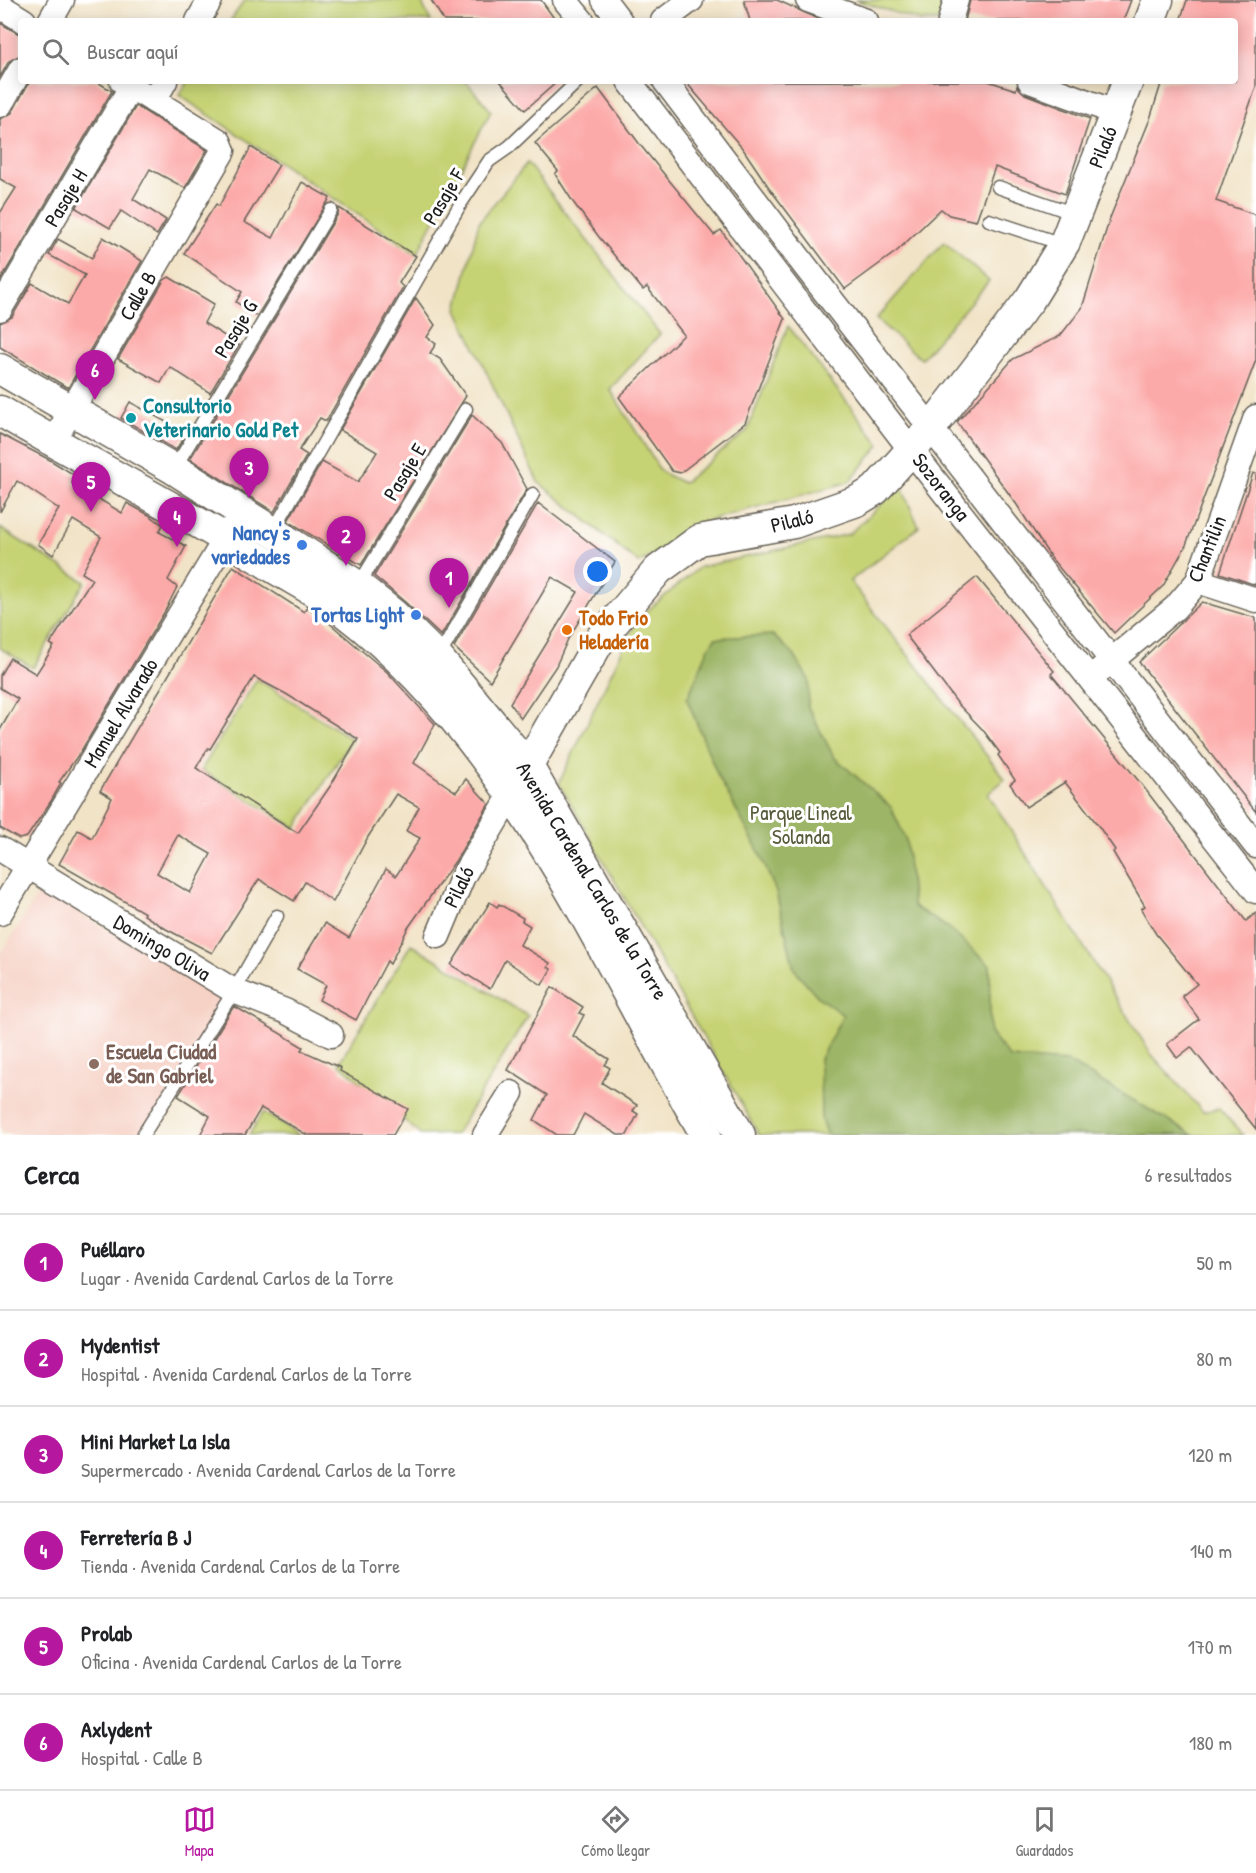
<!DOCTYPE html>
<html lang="es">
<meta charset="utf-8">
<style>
body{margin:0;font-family:"Patrick Hand",sans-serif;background:#f6f6f6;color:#202124}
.you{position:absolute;left:598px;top:572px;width:21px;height:21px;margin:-15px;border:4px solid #fff;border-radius:50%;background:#1a73e8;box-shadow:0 0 0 9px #1a73e833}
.badge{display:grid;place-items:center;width:39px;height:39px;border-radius:50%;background:#b5179e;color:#fff;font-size:20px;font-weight:700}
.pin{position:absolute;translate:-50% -50px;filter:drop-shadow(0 2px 3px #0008)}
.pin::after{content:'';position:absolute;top:32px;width:21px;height:18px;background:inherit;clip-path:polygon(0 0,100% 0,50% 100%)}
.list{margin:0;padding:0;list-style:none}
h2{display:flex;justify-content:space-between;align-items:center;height:78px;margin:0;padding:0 24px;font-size:26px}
h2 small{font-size:20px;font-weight:400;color:#757577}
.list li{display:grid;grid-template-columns:39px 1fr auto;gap:18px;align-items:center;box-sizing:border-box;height:96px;padding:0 24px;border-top:2px solid #e0e0e0}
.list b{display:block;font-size:22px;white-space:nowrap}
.list p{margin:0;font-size:20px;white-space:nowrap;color:#757577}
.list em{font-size:20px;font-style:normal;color:#757577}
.icon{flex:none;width:33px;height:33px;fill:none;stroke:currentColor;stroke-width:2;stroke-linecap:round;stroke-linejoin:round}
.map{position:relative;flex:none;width:1256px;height:1135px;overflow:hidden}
.search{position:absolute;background:#fff;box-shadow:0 3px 15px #0003;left:18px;right:18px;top:18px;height:66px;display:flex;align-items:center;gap:15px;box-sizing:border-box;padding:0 21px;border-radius:6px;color:#757577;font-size:22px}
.sheet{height:654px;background:#fff}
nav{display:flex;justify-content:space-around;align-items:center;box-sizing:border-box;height:84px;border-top:2px solid #e0e0e0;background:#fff;font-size:16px;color:#757577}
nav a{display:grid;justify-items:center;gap:3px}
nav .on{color:#b5179e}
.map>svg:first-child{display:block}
.built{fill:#f6d1c5}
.green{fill:#c6d374;stroke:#717848;stroke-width:1.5}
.forest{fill:#9cb566;stroke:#5c6841;stroke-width:1.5}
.building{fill:#fcaaa9;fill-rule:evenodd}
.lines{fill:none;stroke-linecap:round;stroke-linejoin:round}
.service-casing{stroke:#676258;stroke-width:15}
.minor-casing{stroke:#676258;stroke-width:27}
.tertiary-casing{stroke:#676258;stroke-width:33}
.service{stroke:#fff;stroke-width:12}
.minor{stroke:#fff;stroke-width:24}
.tertiary{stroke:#fff;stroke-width:30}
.culture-dot{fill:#0f9aa8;stroke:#fff;stroke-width:2}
.shop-dot{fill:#3f7fe0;stroke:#fff;stroke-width:2}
.food-dot{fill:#e8710a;stroke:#fff;stroke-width:2}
.education-dot{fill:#8d6e63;stroke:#fff;stroke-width:2}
.labels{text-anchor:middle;stroke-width:6;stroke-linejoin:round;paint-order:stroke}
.street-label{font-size:21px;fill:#1c1c1c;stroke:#fff}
.culture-label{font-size:21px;font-weight:bold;fill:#0d838f;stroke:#fff;text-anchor:start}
.shop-label{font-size:21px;font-weight:bold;fill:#366cbe;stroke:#fff;text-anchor:end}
.food-label{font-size:21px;font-weight:bold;fill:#c56008;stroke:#fff;text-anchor:start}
.park-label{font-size:21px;fill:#585c3b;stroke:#fff}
.education-label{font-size:21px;font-weight:bold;fill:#785e54;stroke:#fff;text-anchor:start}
</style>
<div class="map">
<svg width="1256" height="1135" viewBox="0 0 1256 1135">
<rect width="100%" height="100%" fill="#fff"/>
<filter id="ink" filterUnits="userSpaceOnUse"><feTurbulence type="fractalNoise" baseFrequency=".0167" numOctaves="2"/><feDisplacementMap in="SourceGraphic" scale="12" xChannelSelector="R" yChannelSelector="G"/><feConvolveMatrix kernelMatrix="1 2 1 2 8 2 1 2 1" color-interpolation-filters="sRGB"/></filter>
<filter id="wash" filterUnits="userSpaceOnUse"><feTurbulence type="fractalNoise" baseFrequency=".008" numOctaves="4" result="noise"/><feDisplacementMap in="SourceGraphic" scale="24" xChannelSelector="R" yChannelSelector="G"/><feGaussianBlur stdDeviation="1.35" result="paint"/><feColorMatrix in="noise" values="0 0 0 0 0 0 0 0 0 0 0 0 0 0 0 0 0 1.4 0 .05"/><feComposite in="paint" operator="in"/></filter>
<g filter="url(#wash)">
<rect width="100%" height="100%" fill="#f1e3c6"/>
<path class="built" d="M 40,891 L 228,999 L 143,1135 L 10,1135 L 0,1129 L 0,955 Z"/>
<g class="green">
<path d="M 245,0 L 420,0 L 431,21 L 230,21 Z"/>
<path d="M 855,0 L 952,0 L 945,21 L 921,21 Z"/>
<path d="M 189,81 L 466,81 L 491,111 L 417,254 L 179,95 Z"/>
<path d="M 527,163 L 660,334 L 610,389 L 661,472 L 683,483 L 747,431 L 788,326 L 880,445 L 849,482 L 710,520 L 639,563 L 538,482 L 457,309 L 479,222 Z"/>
<path d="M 944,242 L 989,281 L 921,359 L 876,319 Z"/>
<path d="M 901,486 L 919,527 L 850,581 L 1005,779 L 988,794 L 1151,1054 L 1203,1112 L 1219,1108 L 1243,1135 L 759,1135 L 559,783 L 637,619 L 700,567 L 849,534 Z"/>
<path d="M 0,528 L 85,582 L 33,668 L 0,648 Z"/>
<path d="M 257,679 L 352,739 L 296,828 L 201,770 Z"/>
<path d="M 411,944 L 528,1016 L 456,1134 L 421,1135 L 339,1063 Z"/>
<path d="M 263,1112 L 299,1135 L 249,1135 Z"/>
</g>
<path class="forest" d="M 773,635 L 794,655 L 809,680 L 808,707 L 834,757 L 891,807 L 906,840 L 913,906 L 947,927 L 990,965 L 990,1033 L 1010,1058 L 1068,1062 L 1193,1135 L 827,1135 L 821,1120 L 820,1059 L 843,1015 L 818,997 L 794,969 L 776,892 L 760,854 L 718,776 L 687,699 L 709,647 L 715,638 Z"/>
<g id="blocks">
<g class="building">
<path d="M 431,0 L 541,0 L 556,21 L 444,21 Z"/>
<path d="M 744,0 L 777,0 L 823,21 L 750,21 Z"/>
<path d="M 970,0 L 1131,0 L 1123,21 L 965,21 Z"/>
<path d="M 1187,0 L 1256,0 L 1256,87 L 1216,201 L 1256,215 L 1256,360 L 1186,545 L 1163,586 L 1114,633 L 1051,558 L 1017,505 L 957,422 L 1013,359 L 1060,336 L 1082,308 L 1110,218 L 1150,119 L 1162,81 L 1235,81 L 1235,21 L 1180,21 Z"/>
<path d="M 0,23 L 21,35 L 21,55 L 9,61 L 0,77 Z"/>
<path d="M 30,81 L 96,81 L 112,91 L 0,281 L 0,213 L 16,188 L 0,179 L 0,119 L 12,113 Z"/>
<path d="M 500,81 L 558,81 L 525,110 Z"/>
<path d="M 685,81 L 988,81 L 1016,90 L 1017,86 L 1025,94 L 1090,119 L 1065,194 L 995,167 L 976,221 L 949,215 L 941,209 L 897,251 L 845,289 L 770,189 L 743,149 Z"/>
<path d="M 598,88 L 641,146 L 714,235 L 721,230 L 785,319 L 745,423 L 680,473 L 672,471 L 619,397 L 684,335 L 647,287 L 643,290 L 599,237 L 573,202 L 555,174 L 558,171 L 535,143 Z"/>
<path d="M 136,106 L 207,150 L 185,188 L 150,169 L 133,199 L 166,220 L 157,235 L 121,211 L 110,228 L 76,208 Z"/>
<path d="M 251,147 L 279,165 L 244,222 L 273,238 L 302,182 L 330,198 L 257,316 L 236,302 L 242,292 L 184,253 L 216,204 L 219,206 Z"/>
<path d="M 339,208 L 416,256 L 399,283 L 403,287 L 326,421 L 320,418 L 299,450 L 307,455 L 274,512 L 190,459 L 338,214 Z"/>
<path d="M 103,237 L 142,261 L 68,388 L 0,347 L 0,323 L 12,317 L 32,283 L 68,304 L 85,275 L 49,255 L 58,239 L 92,258 Z"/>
<path d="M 169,277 L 214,304 L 204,323 L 239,345 L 210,393 L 170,367 L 161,383 L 118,359 L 164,280 Z"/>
<path d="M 416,298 L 435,325 L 427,337 L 436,344 L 430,353 L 440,359 L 466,396 L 361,565 L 288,521 L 322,462 L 358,482 L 377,452 L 340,430 Z"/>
<path d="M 130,402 L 186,433 L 176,450 L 121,418 Z"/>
<path d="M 472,415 L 502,443 L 527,489 L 441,636 L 405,602 L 374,576 Z"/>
<path d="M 0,434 L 50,460 L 76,476 L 72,483 L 122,513 L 127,503 L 149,515 L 163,525 L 159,532 L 186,546 L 168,580 L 177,587 L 165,611 L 81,751 L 59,782 L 61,783 L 51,801 L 27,837 L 19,839 L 0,828 L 0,730 L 18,699 L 0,688 L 0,675 L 10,658 L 36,674 L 54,646 L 50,644 L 92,579 L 82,573 L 101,537 L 73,520 L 53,555 L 38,544 L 59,509 L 17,481 L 0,512 Z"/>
<path d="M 1253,473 L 1256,474 L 1256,585 L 1220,573 Z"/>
<path d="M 538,503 L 615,562 L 568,639 L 556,666 L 521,718 L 510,703 L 578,592 L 552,577 L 490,681 L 454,647 Z"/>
<path d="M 233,566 L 304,612 L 307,607 L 321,616 L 387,672 L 435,724 L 414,763 L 456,792 L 466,779 L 489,804 L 456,860 L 408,928 L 390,964 L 387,961 L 356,1020 L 319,1000 L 326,985 L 297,969 L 325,923 L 349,938 L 386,869 L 396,876 L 420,838 L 406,831 L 419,807 L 396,794 L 368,837 L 333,902 L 305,882 L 294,901 L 259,879 L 212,953 L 166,929 L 144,915 L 145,913 L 59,864 L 78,830 L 92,838 L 112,798 L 100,791 ZM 254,677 L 286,694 L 358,739 L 331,785 L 298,833 L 196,768 L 208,748 L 210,749 ZM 178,835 L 211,854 L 190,893 L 157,873 Z"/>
<path d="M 977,577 L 1054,671 L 1051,674 L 1142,785 L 1246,921 L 1256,913 L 1256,1129 L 1191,1047 L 1177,1058 L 1167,1044 L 1199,1019 L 1182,996 L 1197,984 L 1156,934 L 1141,909 L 1145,906 L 1113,852 L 1115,850 L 1097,824 L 1065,782 L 1026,807 L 1010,784 L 1015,780 L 998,755 L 1000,753 L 983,730 L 958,704 L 906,635 Z"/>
<path d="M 1202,602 L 1256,618 L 1256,812 L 1139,662 Z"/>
<path d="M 490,902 L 497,907 L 499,904 L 523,918 L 522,921 L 530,926 L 520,945 L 550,963 L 548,967 L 551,969 L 542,985 L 505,960 L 490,989 L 451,965 Z"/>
<path d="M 552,987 L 583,1007 L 579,1013 L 584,1015 L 573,1036 L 609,1059 L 605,1065 L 610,1068 L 602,1083 L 637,1105 L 633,1111 L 638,1114 L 627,1135 L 618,1135 L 584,1114 L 573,1135 L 557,1135 L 534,1120 L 547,1095 L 508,1070 Z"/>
<path d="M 234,1006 L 303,1047 L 301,1050 L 341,1068 L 340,1071 L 408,1109 L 393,1135 L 307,1135 L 261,1108 L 245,1135 L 200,1135 L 210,1116 L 178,1096 Z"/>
</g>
</g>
</g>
<g filter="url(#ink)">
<use href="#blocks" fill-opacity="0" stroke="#676258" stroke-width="1.5"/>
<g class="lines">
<defs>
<g id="service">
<path d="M 998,187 L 1075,214"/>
<path d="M 989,220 L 1062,244"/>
<path d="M 174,469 L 331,210"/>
<path d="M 273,531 L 461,203 L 489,161 L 509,147 L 578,81"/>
<path d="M 358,586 L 466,409"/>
<path d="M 438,658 L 533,494"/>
<path d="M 143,1135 L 234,991 L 277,916"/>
</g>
<g id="minor">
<path d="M 565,0 L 582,21"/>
<path d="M 604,0 L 620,21"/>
<path d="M 808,0 L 866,21"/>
<path d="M 0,6 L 24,21"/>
<path d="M 50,21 L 62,0"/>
<path d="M 198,21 L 210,0"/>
<path d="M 663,21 L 691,0"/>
<path d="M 950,21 L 956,0"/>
<path d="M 629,81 L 911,450 L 1256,891"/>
<path d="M 665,81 L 805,266 L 1256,846"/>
<path d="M 1030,81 L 1117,113"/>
<path d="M 154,101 L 165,81"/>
<path d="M 0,105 L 21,69"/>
<path d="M 0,309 L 131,87"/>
<path d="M 53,442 L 223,151 L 219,141 L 122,81"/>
<path d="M 1198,581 L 1256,600"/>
<path d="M 1100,670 L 1175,608 L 1198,581 L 1256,417"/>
<path d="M 0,849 L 234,991 L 285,1011 L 331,1035"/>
<path d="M 0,913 L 241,513"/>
<path d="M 438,936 L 463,876 L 512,793"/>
<path d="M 485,1135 L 511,1093"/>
</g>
<g id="tertiary">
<path d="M 1150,21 L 1158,0"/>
<path d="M 0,369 L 174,469 L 358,586 L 394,615 L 438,658 L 529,768 L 740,1135"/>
<path d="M 0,411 C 87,462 177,508 263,561 C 289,578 319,592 343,611 C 516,743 599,953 706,1135"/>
<path d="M 519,781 L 601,638 L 658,570 L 699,540 L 794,523 L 857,501 L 875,490 L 931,428 L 1030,299 L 1065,242 L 1128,81"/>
</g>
</defs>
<use href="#service" class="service-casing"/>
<use href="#minor" class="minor-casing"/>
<use href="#tertiary" class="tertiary-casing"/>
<use href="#service" class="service"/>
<use href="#minor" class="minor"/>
<use href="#tertiary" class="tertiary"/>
</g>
</g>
<circle class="culture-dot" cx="131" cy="418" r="6"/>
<g class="shop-dot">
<circle cx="302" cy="545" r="6"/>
<circle cx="416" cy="615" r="6"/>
</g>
<circle class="food-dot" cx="567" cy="630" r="6"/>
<circle class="education-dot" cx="94" cy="1064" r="6"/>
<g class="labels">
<g class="street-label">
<text transform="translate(1103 147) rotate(-68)" y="7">Pilaló</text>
<text transform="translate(444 197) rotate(-59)" y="7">Pasaje F</text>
<text transform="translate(66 198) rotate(-59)" y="7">Pasaje H</text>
<text transform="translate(138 296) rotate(-60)" y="7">Calle B</text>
<text transform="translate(236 329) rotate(-59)" y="7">Pasaje G</text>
<text transform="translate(405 472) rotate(-59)" y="7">Pasaje E</text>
<text transform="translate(941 487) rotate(52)" y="7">Sozoranga</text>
<text transform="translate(792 521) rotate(-14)" y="7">Pilaló</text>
<text transform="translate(1207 549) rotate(-68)" y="7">Chantilin</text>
<text transform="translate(121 713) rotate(-59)" y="7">Manuel Alvarado</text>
<text transform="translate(592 881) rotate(59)" y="7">Avenida Cardenal Carlos de la Torre</text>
<text transform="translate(459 887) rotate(-64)" y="7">Pilaló</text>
<text transform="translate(162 948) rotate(31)" y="7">Domingo Oliva</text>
</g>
<g class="culture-label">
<text x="143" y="413">Consultorio<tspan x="143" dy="24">Veterinario Gold Pet</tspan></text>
</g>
<g class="shop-label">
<text x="290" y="540">Nancy's<tspan x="290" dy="24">variedades</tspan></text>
<text x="404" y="622">Tortas Light</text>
</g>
<g class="food-label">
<text x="579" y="625">Todo Frio<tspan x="579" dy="24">Heladería</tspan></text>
</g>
<g class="park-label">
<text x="801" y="820">Parque Lineal<tspan x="801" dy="24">Solanda</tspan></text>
</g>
<g class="education-label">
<text x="106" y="1059">Escuela Ciudad<tspan x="106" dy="24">de San Gabriel</tspan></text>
</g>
</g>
</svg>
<div class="you"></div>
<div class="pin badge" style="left:449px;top:608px">1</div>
<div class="pin badge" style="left:346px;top:566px">2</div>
<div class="pin badge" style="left:249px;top:498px">3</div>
<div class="pin badge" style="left:177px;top:547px">4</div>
<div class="pin badge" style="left:91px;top:512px">5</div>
<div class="pin badge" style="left:95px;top:400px">6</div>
<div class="search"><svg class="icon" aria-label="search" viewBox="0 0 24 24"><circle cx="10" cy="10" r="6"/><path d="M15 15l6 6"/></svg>Buscar aquí</div>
</div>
<section class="sheet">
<h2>Cerca<small>6 resultados</small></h2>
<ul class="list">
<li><span class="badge">1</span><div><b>Puéllaro</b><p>Lugar · Avenida Cardenal Carlos de la Torre</p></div><em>50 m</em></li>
<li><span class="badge">2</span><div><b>Mydentist</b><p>Hospital · Avenida Cardenal Carlos de la Torre</p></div><em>80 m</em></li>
<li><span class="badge">3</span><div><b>Mini Market La Isla</b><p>Supermercado · Avenida Cardenal Carlos de la Torre</p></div><em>120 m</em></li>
<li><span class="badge">4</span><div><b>Ferretería B J</b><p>Tienda · Avenida Cardenal Carlos de la Torre</p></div><em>140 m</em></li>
<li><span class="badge">5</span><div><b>Prolab</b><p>Oficina · Avenida Cardenal Carlos de la Torre</p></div><em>170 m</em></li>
<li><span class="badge">6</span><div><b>Axlydent</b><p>Hospital · Calle B</p></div><em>180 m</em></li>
</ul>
</section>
<nav>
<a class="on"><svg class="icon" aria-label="map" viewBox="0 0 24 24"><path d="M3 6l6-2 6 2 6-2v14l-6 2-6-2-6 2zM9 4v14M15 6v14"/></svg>Mapa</a>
<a><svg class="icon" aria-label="directions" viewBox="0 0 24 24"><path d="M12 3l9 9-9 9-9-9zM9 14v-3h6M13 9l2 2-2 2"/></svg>Cómo llegar</a>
<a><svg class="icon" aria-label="saved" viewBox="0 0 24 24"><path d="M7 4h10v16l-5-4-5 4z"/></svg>Guardados</a>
</nav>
